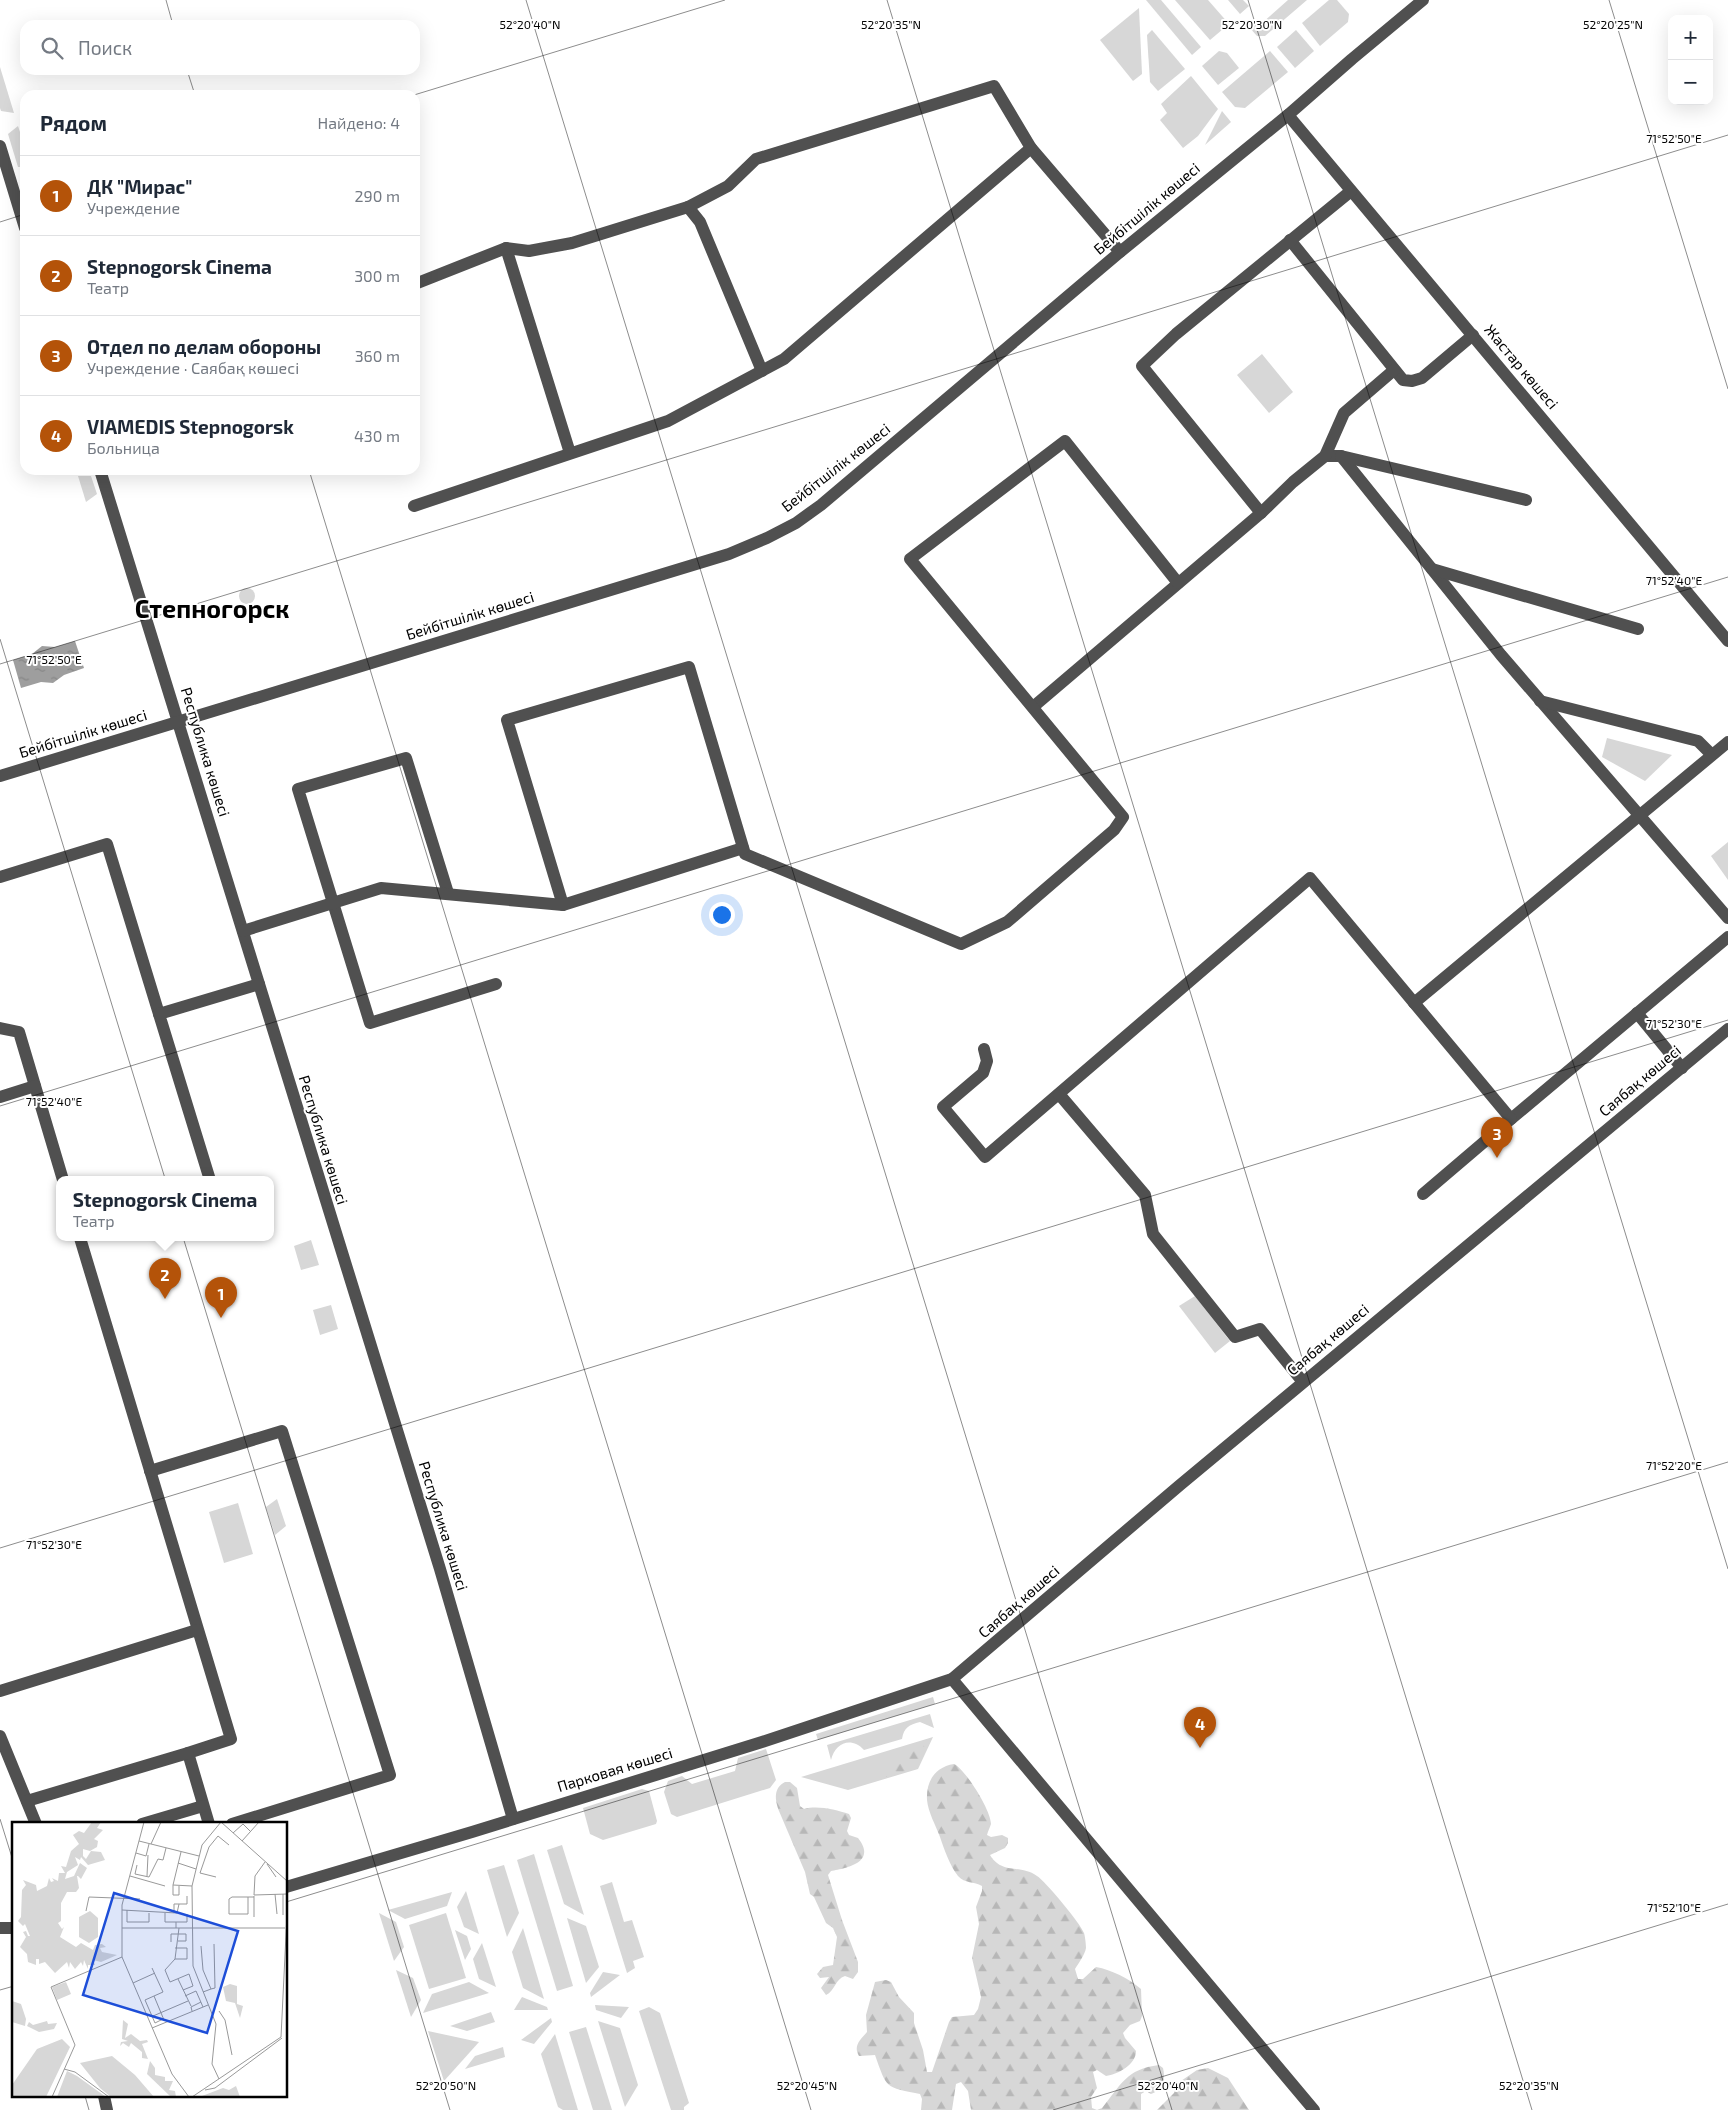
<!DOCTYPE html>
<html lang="ru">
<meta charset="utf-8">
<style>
body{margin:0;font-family:"Exo 2",sans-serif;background:#f2f2f3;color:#1f2937}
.controls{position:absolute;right:15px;top:15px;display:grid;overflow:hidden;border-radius:10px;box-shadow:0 5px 20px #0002}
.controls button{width:45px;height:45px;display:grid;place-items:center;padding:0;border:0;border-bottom:1px solid #e0e1e3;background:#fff;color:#1f2937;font:25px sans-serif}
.you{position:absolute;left:721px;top:914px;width:18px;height:18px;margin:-12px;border:4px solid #fff;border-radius:50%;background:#1a73e8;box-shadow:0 0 0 8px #1a73e833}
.badge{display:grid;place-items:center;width:32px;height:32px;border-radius:50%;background:#b45309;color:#fff;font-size:16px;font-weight:700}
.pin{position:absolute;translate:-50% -41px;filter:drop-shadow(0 1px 2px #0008)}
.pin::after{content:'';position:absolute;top:26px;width:18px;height:15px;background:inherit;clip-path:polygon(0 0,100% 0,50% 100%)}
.popup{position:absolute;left:56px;top:1176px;width:218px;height:65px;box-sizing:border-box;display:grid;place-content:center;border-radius:10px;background:#fff;filter:drop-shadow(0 1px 4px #0005);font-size:16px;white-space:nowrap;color:#747a83}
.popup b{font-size:19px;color:#1f2937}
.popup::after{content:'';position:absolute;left:50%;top:100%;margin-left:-10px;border:10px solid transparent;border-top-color:#fff}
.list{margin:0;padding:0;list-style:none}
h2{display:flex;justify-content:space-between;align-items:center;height:65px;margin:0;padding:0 20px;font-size:21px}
h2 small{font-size:16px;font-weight:400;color:#747a83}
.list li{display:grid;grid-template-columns:32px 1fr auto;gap:15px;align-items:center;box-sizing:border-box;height:80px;padding:0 20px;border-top:1px solid #e0e1e3}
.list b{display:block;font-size:19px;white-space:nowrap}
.list p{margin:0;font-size:16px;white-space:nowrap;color:#747a83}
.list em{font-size:16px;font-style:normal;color:#747a83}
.icon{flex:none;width:28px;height:28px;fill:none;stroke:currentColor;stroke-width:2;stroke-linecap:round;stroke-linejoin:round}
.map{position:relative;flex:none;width:1728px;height:2110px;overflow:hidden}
.search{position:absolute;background:#fff;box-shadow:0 5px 20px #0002;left:20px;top:20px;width:400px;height:55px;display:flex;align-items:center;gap:12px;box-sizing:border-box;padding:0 18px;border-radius:15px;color:#747a83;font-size:19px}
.panel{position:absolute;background:#fff;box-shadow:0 5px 20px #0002;left:20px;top:90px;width:400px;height:385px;border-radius:15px}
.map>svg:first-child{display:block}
.green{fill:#d7d7d7}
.forest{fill:url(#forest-firs)}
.water{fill:url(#water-ripples)}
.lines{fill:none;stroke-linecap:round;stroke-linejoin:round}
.minor{stroke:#505050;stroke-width:12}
.ticks{fill:none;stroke:#000;stroke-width:1;stroke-opacity:0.45}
.labels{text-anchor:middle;stroke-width:4;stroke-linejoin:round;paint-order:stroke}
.street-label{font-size:15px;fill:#000;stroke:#fff}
.town-label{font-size:25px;font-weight:bold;fill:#000;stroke:#fff}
.inset-road{fill:none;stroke:#999;stroke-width:1}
.view{fill:#1d4ed8;fill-opacity:0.15;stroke:#1d4ed8;stroke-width:2.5}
.inset-edge{fill:none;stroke:#000;stroke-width:2.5}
.ticks-label{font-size:12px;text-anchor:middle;fill:#000;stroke:#fff;stroke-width:4;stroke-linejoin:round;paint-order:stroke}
</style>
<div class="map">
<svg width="1728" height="2110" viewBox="0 0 1728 2110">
<defs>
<pattern id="forest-firs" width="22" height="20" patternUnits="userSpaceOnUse" patternTransform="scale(1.25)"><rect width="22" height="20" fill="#d7d7d7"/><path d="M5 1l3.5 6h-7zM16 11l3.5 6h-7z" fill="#b7b7b7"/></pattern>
<pattern id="water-ripples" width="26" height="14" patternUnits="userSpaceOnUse" patternTransform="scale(1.25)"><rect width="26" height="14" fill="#9e9e9e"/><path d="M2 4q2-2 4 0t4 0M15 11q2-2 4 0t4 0" fill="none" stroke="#868686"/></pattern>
</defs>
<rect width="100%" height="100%" fill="#fff"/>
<g class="green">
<path d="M 1146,0 L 1161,0 L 1201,47 L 1192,55 Z"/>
<path d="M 1175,0 L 1208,0 L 1229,24 L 1210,40 Z"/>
<path d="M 1228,0 L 1243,0 L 1249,6 L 1240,14 Z"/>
<path d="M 1288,0 L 1307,0 L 1265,36 L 1257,36 L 1249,27 L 1258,19 L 1262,23 Z"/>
<path d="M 1329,0 L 1337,0 L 1349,14 L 1348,22 L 1320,46 L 1302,23 Z"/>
<path d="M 1139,8 L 1142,74 L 1133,81 L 1100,40 Z"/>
<path d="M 1152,30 L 1185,69 L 1158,91 L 1150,82 L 1147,35 Z"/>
<path d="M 1296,30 L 1314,51 L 1295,68 L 1277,47 Z"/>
<path d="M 1219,51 L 1227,53 L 1239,68 L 1218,85 L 1202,66 Z"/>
<path d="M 1270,51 L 1288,72 L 1245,108 L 1235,107 L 1222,92 Z"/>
<path d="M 0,67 L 14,113 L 1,111 L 0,108 Z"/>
<path d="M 1191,76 L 1218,109 L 1198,136 L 1183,148 L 1160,120 L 1167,113 L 1161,104 Z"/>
<path d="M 1222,111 L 1231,122 L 1205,145 Z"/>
<path d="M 18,126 L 25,147 L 25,167 L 18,167 L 8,134 Z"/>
<path d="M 1262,354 L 1293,392 L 1269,413 L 1237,375 Z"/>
<path d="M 78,476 L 91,476 L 97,494 L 86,502 Z"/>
<circle cx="247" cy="596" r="8"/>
<path d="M 1607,738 L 1672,755 L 1645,781 L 1602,757 Z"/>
<path d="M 1728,842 L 1728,880 L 1711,856 Z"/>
<path d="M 311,1240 L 319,1265 L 301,1270 L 294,1246 Z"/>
<path d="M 1195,1296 L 1230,1341 L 1215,1353 L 1179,1306 Z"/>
<path d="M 331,1305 L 338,1329 L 320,1335 L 313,1310 Z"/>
<path d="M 277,1499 L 286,1526 L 275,1535 L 266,1507 Z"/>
<path d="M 238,1503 L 253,1554 L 224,1563 L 209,1512 Z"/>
<path d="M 933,1697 L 935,1704 L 818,1740 L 816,1734 Z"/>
<path d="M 930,1714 L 934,1728 L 920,1722 C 909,1725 904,1727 902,1739 L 864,1750 C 851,1736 835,1743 831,1760 L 827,1745 Z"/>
<path d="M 933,1737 L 918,1769 L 848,1790 L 801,1777 Z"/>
<path d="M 766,1749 L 776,1780 L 770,1788 L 677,1817 L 671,1814 L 664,1792 L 668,1781 L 682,1776 L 692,1784 L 735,1771 L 738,1758 Z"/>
<path d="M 642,1789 L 649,1791 L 657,1821 L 656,1824 L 603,1840 L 590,1834 L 583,1808 Z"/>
<path d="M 562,1845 L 584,1915 L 564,1904 L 547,1850 Z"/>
<path d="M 534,1854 L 573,1986 L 557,1991 L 517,1860 Z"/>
<path d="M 504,1865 L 519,1913 L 507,1937 L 487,1870 Z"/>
<path d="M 612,1882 L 624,1922 L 632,1920 L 644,1957 L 633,1961 L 635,1968 L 627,1973 L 600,1886 Z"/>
<path d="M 466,1891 L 479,1934 L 464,1927 L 457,1907 Z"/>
<path d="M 452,1892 L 447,1906 L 405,1919 L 388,1910 Z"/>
<path d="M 379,1913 L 396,1922 L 404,1947 L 394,1961 Z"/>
<path d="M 446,1913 L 466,1978 L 429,1989 L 409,1925 Z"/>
<path d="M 567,1918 L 586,1926 L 599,1967 L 586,1983 Z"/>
<path d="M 523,1928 L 544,1999 L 523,1988 L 512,1952 Z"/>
<path d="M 455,1930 L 467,1936 L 471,1949 L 465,1960 Z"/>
<path d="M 482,1943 L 496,1987 L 479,1979 L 473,1959 Z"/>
<path d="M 396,1970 L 413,1978 L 421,2000 L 411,2017 Z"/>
<path d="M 603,1972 L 620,1975 L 591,1997 L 590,1993 Z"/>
<path d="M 469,1982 L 489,1993 L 423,2013 L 432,1994 Z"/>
<path d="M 522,1997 L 547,2007 L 548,2010 L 514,2010 Z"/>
<path d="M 595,2005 L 629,2007 L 621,2018 L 596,2010 Z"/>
<path d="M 649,2007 L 660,2013 L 689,2103 L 684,2107 L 684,2110 L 671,2110 L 639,2011 Z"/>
<path d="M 491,2012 L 495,2022 L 467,2031 L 450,2026 Z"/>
<path d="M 551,2018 L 552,2022 L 534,2044 L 521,2040 Z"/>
<path d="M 598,2021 L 620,2028 L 638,2085 L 625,2107 Z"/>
<path d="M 586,2027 L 612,2110 L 593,2110 L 569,2032 Z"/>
<path d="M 428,2031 L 479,2042 L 444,2081 Z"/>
<path d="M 555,2034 L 578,2110 L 563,2110 L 558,2107 L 541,2054 Z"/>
<path d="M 503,2047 L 505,2057 L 465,2069 L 475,2056 Z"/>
</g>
<g class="forest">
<path d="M 920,1743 L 926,1748 C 919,1773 908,1769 886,1777 L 884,1771 L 900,1762 L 899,1758 L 895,1757 L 895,1754 Z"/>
<path d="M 954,1764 C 965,1769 991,1810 991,1824 C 990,1827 988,1831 987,1835 L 991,1837 L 1002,1835 L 1008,1838 L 1008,1843 L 1005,1848 L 990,1855 C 1002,1875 1020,1864 1037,1876 C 1045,1881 1081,1924 1084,1933 C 1085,1936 1086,1944 1086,1948 C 1085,1954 1079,1963 1075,1969 L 1078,1979 L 1083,1979 L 1096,1967 C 1112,1970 1128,1978 1141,1989 L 1142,2016 L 1140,2021 L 1130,2025 L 1123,2033 L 1125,2038 L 1136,2051 C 1136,2065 1118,2074 1106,2076 L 1097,2070 L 1093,2072 L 1097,2088 L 1091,2097 L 1092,2108 L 1097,2110 L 1102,2108 C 1121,2085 1126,2069 1159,2065 L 1163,2068 C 1166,2080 1162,2090 1151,2094 L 1146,2091 L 1141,2094 L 1141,2110 L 971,2110 L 968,2091 L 961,2082 L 956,2084 L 952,2110 L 921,2110 L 922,2099 L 920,2094 C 885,2087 887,2089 875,2055 L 859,2056 C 853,2046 860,2040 867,2032 L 866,2015 L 875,1982 L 886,1980 L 891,1982 L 899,1997 L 914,2013 L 914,2023 L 923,2050 L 927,2072 L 932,2072 L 949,2022 L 952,2017 L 974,2015 L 978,2009 L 981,1997 L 972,1958 L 979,1924 L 976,1907 L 982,1891 L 982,1886 C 974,1881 965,1884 958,1876 C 950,1866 944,1849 940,1837 C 936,1826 928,1812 927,1800 C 926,1781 935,1767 954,1764 Z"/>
<path d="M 785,1782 L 790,1782 L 797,1788 L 800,1806 L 804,1809 C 818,1805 836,1810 849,1814 L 851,1818 L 847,1831 L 849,1835 L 858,1838 C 877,1862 848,1868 831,1871 L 828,1875 L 842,1920 L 858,1962 L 858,1972 L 853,1979 L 845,1976 C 835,1979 835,1991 826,1995 L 821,1988 L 829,1977 L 820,1978 L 817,1974 L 823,1967 L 833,1965 L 837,1937 L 833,1928 L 826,1923 L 814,1897 L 810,1894 L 805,1872 L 779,1811 C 775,1800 773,1788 785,1782 Z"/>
<path d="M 1208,2068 L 1228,2078 L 1249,2110 L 1157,2110 L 1174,2093 L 1178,2083 L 1197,2070 Z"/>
</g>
<path class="water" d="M 75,641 L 84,668 L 64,675 L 53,683 L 41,682 L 21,688 L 13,660 L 32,654 L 42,646 L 55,647 Z"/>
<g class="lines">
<g class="minor">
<path d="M 1288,115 L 1728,641"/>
<path d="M 0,146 L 25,228"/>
<path d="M 688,207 L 700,222 L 762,371"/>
<path d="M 1290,240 L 1403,380 L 1412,381 L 1422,378 L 1473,335"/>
<path d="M 506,248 L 570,453"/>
<path d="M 415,284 L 506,248 L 529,251 L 572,243 L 688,207 L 728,186 L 756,159 L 994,86 L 1031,148"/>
<path d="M 1325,456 L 1341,456 L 1501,655 L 1728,918"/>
<path d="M 1341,456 L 1526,500"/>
<path d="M 100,470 L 440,1569 L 513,1819"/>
<path d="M 414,506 L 668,421 L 784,359 L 1031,148 L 1120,252"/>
<path d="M 1261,513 L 1142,366 L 1176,334 L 1351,191"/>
<path d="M 1432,569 L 1638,629"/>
<path d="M 1540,701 L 1698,741 L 1711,754"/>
<path d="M 1033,707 L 1261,513 L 1293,482 L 1325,456 L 1344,413 L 1394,370"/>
<path d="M 0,776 L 729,554 L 767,538 L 796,523 L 821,505 L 1120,252 L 1288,115 L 1352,59 L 1423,0"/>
<path d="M 0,877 L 107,844 L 159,1014"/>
<path d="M 448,893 L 406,758 L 298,789 L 370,1023 L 496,984"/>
<path d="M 563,905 L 507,720 L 689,667 L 745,854 L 961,944 L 1007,922 L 1114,830 L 1123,817 L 910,559 L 1065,441 L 1178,583"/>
<path d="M 243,931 L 381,888 L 563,905 L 743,848"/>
<path d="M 1414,1003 L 1728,742"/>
<path d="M 1637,1013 L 1682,1068"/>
<path d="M 0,1028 L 19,1032 L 63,1180"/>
<path d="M 984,1049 L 987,1061 L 983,1073 L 943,1107 L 985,1157 L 1310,878 L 1511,1119 L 1728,937"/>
<path d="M 1059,1094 L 1145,1195 L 1153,1234 L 1235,1337 L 1260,1329 L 1303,1382"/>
<path d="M 0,1097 L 35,1086"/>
<path d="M 210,1180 L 159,1014 L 259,984"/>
<path d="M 1423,1194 L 1511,1119"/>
<path d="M 80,1238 L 231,1739 L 188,1753 L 209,1824"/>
<path d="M 150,1471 L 282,1431 L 390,1775 L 232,1824"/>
<path d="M 952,1679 L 1314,2110"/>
<path d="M 0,1691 L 197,1630"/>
<path d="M 0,1736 L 36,1824"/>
<path d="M 27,1801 L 188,1753"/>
<path d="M 142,1824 L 203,1806"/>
<path d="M 286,1887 L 472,1832 L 762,1742 L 952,1679 L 1180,1485 L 1728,1029"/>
<path d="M 0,1928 L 14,1928"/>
<path d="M 104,2096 L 107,2110"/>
</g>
</g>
<path class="ticks" d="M 166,0 L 173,25M 526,0 L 1172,2110M 887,0 L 1532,2110M 1248,0 L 1728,1569M 1609,0 L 1728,389M 187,70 L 195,95M 414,95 L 725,0M 0,222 L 25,214M 309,470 L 811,2110M 0,639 L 450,2110M 0,664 L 1728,135M 0,1106 L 1728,577M 0,1548 L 1728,1020M 0,1819 L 14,1864M 286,1902 L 1728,1462M 0,1990 L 14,1986M 85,2096 L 89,2110M 1053,2110 L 1728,1904"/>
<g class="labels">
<g class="street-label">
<text transform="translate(1147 209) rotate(-40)" y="5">Бейбітшілік көшесі</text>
<text transform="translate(1521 367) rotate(50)" y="5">Жастар көшесі</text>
<text transform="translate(836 468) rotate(-38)" y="5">Бейбітшілік көшесі</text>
<text transform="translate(470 616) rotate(-17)" y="5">Бейбітшілік көшесі</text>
<text transform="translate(83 734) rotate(-17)" y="5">Бейбітшілік көшесі</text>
<text transform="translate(205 752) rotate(73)" y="5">Республика көшесі</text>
<text transform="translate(1640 1081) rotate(-40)" y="5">Саябақ көшесі</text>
<text transform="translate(323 1140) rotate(73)" y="5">Республика көшесі</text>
<text transform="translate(1328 1340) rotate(-40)" y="5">Саябақ көшесі</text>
<text transform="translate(443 1526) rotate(73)" y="5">Республика көшесі</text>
<text transform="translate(1019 1602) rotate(-41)" y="5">Саябақ көшесі</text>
<text transform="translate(615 1770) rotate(-17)" y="5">Парковая көшесі</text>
</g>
<g class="town-label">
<text x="212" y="618">Степногорск</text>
</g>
</g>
<g transform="translate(12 1822)">
<rect width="275" height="275" fill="#fff"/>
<path d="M 78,89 L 86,96 L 86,115 L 77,121 L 67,115 L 67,95 ZM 54,160 L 59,172 L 45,178 L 40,165 ZM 218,162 L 225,164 L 225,182 L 231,184 L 228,196 L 223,181 L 214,179 L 211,165 ZM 0,179 L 9,182 L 14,197 L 13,204 L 0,200 ZM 35,199 L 36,202 L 45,201 L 42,207 L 27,210 L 15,204 L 17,200 L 21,203 ZM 50,217 L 58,225 L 34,275 L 0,275 L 0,263 L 25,227 ZM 100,234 L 123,253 L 142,275 L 99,275 L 88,266 L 68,241 ZM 55,249 L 65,254 L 94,275 L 45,275 ZM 224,264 L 228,275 L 190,274 L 211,266 L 217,268 Z" fill="#d7d7d7"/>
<path d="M 80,0 L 89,0 L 85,6 L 91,8 L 82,17 L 86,19 L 85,25 L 78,29 L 71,27 L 71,34 L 74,37 L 79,29 L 89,30 L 93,38 L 76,43 L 69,35 L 68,38 L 63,35 L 66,43 L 55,50 L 53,57 L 62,54 L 68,41 L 75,46 L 69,57 L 66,54 L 65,54 L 67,66 L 64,70 L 55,70 L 49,81 L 49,99 L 46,101 L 50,107 L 52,105 L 48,115 L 64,125 L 69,121 L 81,128 L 83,123 L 90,122 L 94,125 L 88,126 L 90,130 L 105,133 L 89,140 L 81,138 L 83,143 L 76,143 L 76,147 L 72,138 L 71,144 L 69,140 L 63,147 L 58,140 L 57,146 L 55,140 L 43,151 L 33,140 L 27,142 L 27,137 L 24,137 L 24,143 L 16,140 L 15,132 L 8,125 L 14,115 L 11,110 L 14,109 L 16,114 L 18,114 L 13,102 L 11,104 L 6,99 L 9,95 L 10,68 L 14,63 L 11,58 L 24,63 L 25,69 L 35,64 L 37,56 L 39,60 L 42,59 L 40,56 L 46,59 L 47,51 L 53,51 L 49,44 L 54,45 L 59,29 L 67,22 L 61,13 L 67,9 L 72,11 ZM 111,198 L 116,202 L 113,216 L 119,212 L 128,219 L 135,218 L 136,220 L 130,222 L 136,237 L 130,236 L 130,230 L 119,221 L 117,225 L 111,221 L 108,224 L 109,220 L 116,219 L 110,217 ZM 138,239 L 143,246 L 143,253 L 153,255 L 153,259 L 161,259 L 157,268 L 163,269 L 164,275 L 159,275 L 135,252 Z" fill="#d7d7d7"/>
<path class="inset-road" d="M 132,0 L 110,83 L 110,135 L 160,252 L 177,275M 209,0 L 275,59M 221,11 L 231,2 L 238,9M 127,19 L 187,34M 230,19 L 247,0M 139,22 L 149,0M 124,31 L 134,34 L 137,22M 253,40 L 243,54 L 242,73 L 275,72M 166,41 L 184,47M 255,42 L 264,55M 125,43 L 123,52 L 137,55 L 146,37 L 151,38 L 154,26M 118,54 L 153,64M 135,54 L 136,33M 204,55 L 188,51 L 197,25 L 206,14 L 217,23M 161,63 L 169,30M 167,64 L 167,73 L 161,73 L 161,63 L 180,64M 263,72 L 265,92M 271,72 L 271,93M 220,75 L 242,75M 110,88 L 165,91 L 167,82M 115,88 L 115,100 L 137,100 L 137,91M 74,89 L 77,75 L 128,77M 153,91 L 153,100 L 164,100 L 164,106M 162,91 L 162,82 L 175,82 L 175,74M 217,92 L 236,92 L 236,75M 217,92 L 217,77 L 220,75M 242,95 L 242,74M 164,100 L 175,100 L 175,92M 110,106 L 273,106M 167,106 L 163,137 L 153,148 L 158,160 L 177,152 L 181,164 L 171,168M 159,120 L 159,112 L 174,112 L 174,119 L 166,119M 189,124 L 191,148 L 199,167 L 191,170M 163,126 L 175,126 L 175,137 L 163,137M 140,146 L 151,170 L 133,178 L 143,201 L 151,197M 166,157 L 179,184M 121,161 L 143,151M 199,167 L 203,166 L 202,122M 142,174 L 152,198M 173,174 L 184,169 L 191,185M 180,189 L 179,185 L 189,180M 207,189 L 213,198 L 220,233M 141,194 L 176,179M 140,206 L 196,183M 269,215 L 275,92M 52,247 L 63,250 L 97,275M 207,257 L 200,242 L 204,202 L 181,144 L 180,64 L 190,23 L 209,0M 193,268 L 203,266 L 270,216M 40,275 L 63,223 L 39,165 L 110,135M 180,275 L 269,215"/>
<path class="view" d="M 102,71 L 226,109 L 195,211 L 71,173 Z"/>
<rect width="275" height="275" class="inset-edge"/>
</g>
<g class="ticks-label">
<text x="530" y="29">52°20'40"N</text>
<text x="891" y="29">52°20'35"N</text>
<text x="1252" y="29">52°20'30"N</text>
<text x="1613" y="29">52°20'25"N</text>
<text x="1674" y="143">71°52'50"E</text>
<text x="1674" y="585">71°52'40"E</text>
<text x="54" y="664">71°52'50"E</text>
<text x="1674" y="1028">71°52'30"E</text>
<text x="54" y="1106">71°52'40"E</text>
<text x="1674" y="1470">71°52'20"E</text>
<text x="54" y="1549">71°52'30"E</text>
<text x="1674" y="1912">71°52'10"E</text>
<text x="446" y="2090">52°20'50"N</text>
<text x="807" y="2090">52°20'45"N</text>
<text x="1168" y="2090">52°20'40"N</text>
<text x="1529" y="2090">52°20'35"N</text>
</g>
</svg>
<div class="controls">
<button>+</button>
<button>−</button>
</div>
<div class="you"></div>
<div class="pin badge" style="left:221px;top:1318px">1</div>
<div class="pin badge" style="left:165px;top:1299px">2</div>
<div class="popup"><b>Stepnogorsk Cinema</b>Театр</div>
<div class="pin badge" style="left:1497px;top:1158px">3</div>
<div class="pin badge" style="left:1200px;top:1748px">4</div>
<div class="search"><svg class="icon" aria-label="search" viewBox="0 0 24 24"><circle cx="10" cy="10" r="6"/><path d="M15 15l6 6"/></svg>Поиск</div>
<section class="panel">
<h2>Рядом<small>Найдено: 4</small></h2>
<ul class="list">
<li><span class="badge">1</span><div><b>ДК &quot;Мирас&quot;</b><p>Учреждение</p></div><em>290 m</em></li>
<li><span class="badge">2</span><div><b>Stepnogorsk Cinema</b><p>Театр</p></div><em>300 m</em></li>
<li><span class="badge">3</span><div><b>Отдел по делам обороны</b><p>Учреждение · Саябақ көшесі</p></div><em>360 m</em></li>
<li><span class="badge">4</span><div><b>VIAMEDIS Stepnogorsk</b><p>Больница</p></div><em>430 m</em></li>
</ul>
</section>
</div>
